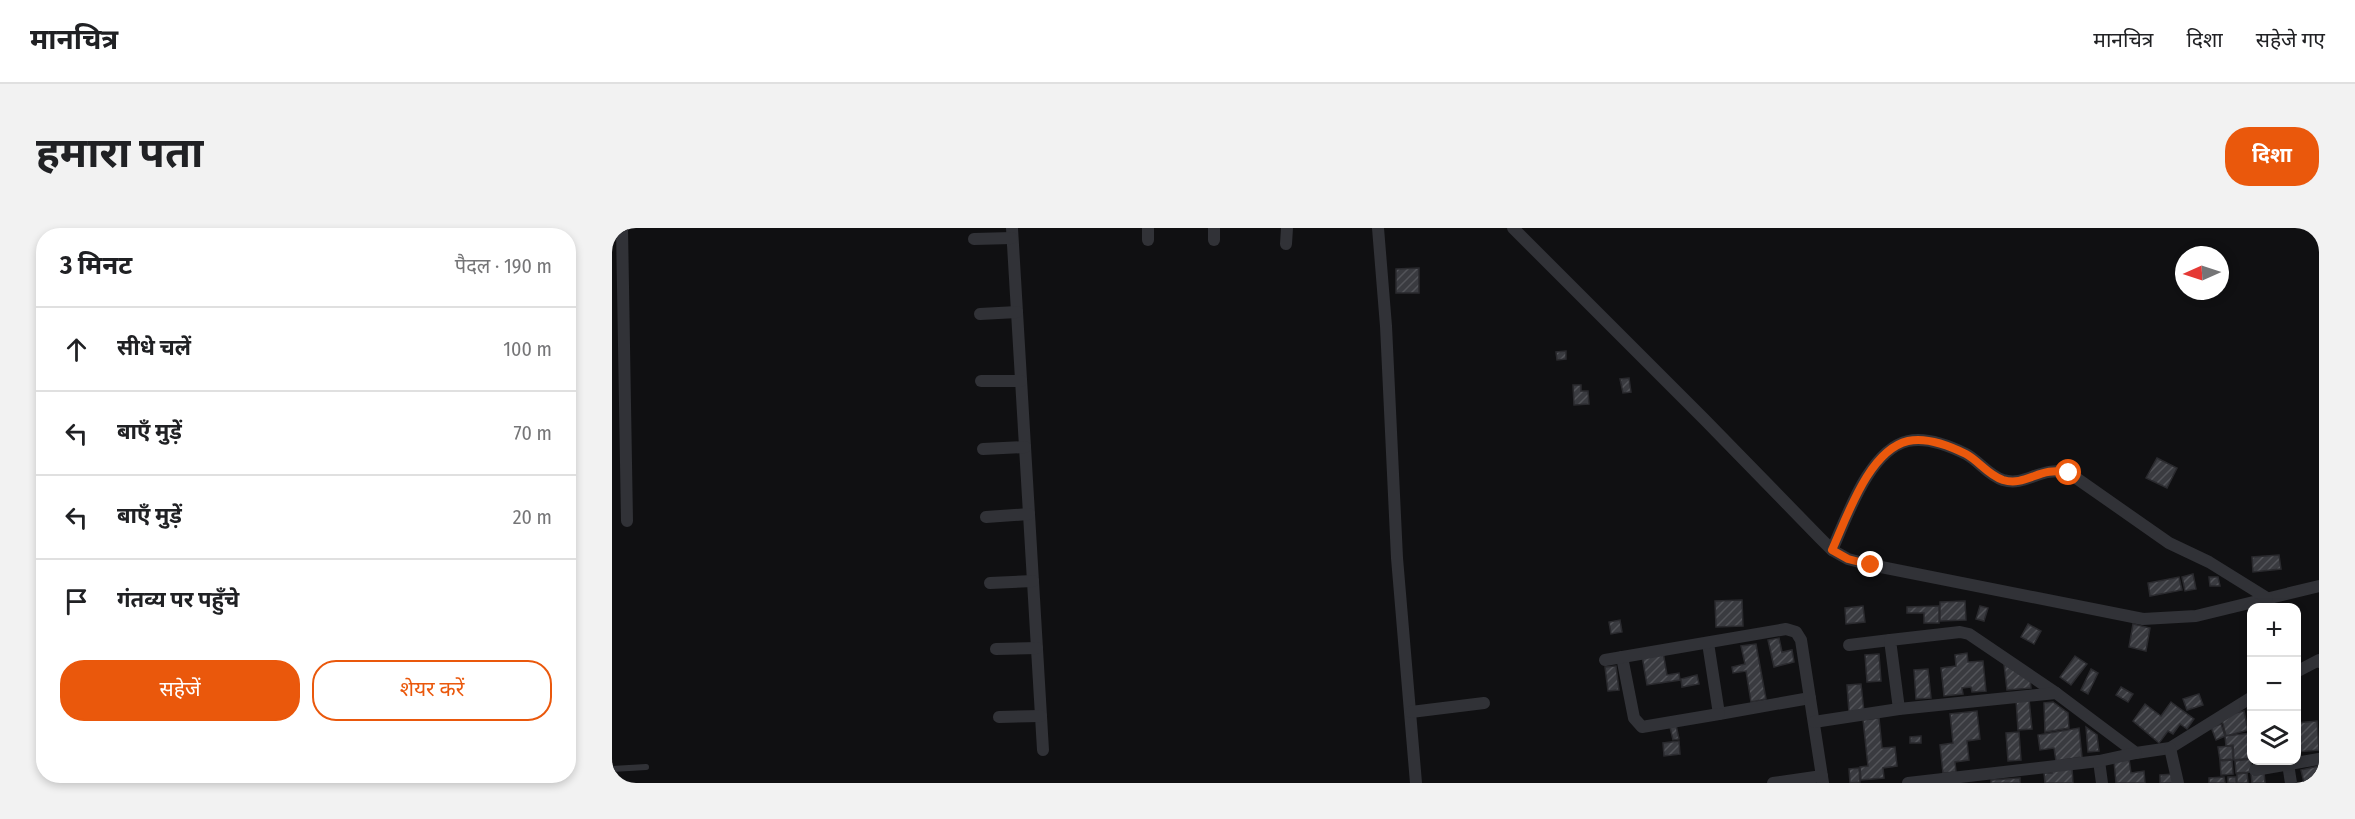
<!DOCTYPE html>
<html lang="hi">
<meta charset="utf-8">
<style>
body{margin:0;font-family:"Fira Sans Condensed","Noto Sans Devanagari",sans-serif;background:#f2f2f2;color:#202124}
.controls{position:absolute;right:18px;bottom:18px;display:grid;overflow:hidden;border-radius:12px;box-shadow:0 3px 9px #0003}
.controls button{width:54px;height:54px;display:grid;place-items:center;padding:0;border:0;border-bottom:2px solid #e0e0e0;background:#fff;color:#202124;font:30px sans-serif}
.compass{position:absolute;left:1563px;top:18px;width:54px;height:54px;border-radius:50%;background:#fff;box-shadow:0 3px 9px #0003;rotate:267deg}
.stop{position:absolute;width:18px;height:18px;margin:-14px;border:4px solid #ea580c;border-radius:50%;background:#fff}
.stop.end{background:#ea580c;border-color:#fff;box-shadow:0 2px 6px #0008}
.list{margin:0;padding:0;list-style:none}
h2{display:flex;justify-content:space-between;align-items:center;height:78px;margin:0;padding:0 24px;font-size:26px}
h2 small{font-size:20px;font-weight:400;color:#757577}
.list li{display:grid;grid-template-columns:39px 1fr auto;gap:18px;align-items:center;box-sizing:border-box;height:84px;padding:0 24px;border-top:2px solid #e0e0e0}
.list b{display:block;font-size:22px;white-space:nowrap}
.list em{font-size:20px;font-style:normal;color:#757577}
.actions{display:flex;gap:12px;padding:18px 24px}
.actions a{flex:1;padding:14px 0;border:2px solid #ea580c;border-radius:24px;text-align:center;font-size:21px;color:#ea580c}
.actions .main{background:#ea580c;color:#fff}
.icon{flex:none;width:33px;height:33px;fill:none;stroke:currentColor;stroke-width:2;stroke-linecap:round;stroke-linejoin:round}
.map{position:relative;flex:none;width:1707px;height:555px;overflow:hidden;border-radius:24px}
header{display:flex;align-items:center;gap:36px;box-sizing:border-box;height:84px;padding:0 30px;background:#fff;border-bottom:2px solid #e0e0e0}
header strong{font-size:28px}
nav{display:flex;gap:33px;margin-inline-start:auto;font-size:21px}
.intro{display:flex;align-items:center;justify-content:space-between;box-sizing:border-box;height:144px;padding:0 36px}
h1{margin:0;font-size:42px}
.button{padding:15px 27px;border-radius:24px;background:#ea580c;color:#fff;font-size:21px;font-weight:700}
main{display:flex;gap:36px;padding:0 36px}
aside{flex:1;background:#fff;border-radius:24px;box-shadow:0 3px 9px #0003}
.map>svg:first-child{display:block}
.building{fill:url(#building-hatch);stroke:#2a2a2e;stroke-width:1.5}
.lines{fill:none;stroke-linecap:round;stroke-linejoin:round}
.service{stroke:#313237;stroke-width:6}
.minor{stroke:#313237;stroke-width:12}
.route{stroke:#ea580c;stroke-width:8}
</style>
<header>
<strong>मानचित्र</strong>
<nav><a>मानचित्र</a><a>दिशा</a><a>सहेजे गए</a></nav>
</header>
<div class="intro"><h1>हमारा पता</h1><a class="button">दिशा</a></div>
<main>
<aside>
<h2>3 मिनट<small>पैदल · 190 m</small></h2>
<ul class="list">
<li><svg class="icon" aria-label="ahead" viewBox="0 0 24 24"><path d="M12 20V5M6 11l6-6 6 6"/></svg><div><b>सीधे चलें</b></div><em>100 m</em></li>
<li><svg class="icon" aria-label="left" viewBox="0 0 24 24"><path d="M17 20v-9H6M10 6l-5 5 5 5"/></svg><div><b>बाएँ मुड़ें</b></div><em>70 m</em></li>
<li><svg class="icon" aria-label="left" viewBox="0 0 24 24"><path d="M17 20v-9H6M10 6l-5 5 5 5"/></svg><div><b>बाएँ मुड़ें</b></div><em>20 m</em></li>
<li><svg class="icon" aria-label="arrive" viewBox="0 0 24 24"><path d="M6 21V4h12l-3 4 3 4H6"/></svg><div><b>गंतव्य पर पहुँचे</b></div></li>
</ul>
<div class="actions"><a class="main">सहेजें</a><a>शेयर करें</a></div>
</aside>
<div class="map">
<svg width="1707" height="555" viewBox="0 0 1707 555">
<defs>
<pattern id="building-hatch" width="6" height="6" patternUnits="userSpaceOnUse" patternTransform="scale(1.5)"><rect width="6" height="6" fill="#3a3b40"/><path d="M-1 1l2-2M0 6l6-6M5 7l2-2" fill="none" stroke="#535459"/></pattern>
</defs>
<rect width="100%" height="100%" fill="#101012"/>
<g class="building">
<path d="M 807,40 L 807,65 L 784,65 L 784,41 Z"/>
<path d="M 954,123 L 954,131 L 945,132 L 944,124 Z"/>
<path d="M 1017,150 L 1019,164 L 1011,165 L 1008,151 Z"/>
<path d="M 961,157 L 969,157 L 969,163 L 976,163 L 977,176 L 962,177 Z"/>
<path d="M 1545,230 L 1565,240 L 1555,260 L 1534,250 Z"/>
<path d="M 1667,327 L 1669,341 L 1641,344 L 1640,329 Z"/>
<path d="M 1581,346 L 1584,361 L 1573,363 L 1570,349 Z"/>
<path d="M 1567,349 L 1570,362 L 1538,368 L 1536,355 Z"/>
<path d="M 1597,349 L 1606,349 L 1608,358 L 1598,358 Z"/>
<path d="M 1130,372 L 1131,398 L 1104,399 L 1103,373 Z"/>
<path d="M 1353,373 L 1354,392 L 1328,393 L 1328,374 Z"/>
<path d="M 1251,378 L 1253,394 L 1234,396 L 1233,380 Z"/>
<path d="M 1327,378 L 1327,395 L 1312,395 L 1312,385 L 1295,385 L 1295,379 Z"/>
<path d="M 1368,378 L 1376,380 L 1372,393 L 1364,391 Z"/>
<path d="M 1008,392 L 1010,404 L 999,406 L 997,394 Z"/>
<path d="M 1416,396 L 1429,403 L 1422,416 L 1409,409 Z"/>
<path d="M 1521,396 L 1538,400 L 1534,423 L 1517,419 Z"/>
<path d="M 1167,410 L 1170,424 L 1180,422 L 1182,434 L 1162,439 L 1156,412 Z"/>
<path d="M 1144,416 L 1154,471 L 1139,474 L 1134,443 L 1121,445 L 1120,439 L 1133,436 L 1129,418 Z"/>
<path d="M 1051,424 L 1055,447 L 1067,445 L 1068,452 L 1035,457 L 1030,428 Z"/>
<path d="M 1355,425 L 1356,434 L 1371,433 L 1374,463 L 1360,464 L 1359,459 L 1350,460 L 1351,466 L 1332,468 L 1329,440 L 1344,438 L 1343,427 Z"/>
<path d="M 1267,426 L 1269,453 L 1255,454 L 1253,427 Z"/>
<path d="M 1463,428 L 1475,436 L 1459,457 L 1448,449 Z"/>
<path d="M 1392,436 L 1418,452 L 1419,460 L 1395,462 Z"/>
<path d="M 1004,438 L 1007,462 L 996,463 L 993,439 Z"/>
<path d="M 1316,441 L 1319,470 L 1304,471 L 1302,442 Z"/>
<path d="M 1479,441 L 1486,445 L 1476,466 L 1469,462 Z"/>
<path d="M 1085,447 L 1087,456 L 1070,459 L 1069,451 Z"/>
<path d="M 1249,456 L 1252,484 L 1237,485 L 1235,457 Z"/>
<path d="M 1509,459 L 1521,466 L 1516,474 L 1504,467 Z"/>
<path d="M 1587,466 L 1591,477 L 1575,482 L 1571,471 Z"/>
<path d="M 1417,471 L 1420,501 L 1406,502 L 1404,472 Z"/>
<path d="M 1441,474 L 1456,485 L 1457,500 L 1433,504 L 1432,475 Z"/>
<path d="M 1559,474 L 1582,491 L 1575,501 L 1568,496 L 1561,506 L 1556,503 L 1547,515 L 1521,493 L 1533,476 L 1549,488 Z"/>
<path d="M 1365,483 L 1368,511 L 1355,513 L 1357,532 L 1343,534 L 1344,544 L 1331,545 L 1328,517 L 1341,515 L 1338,486 Z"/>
<path d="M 1632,483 L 1636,502 L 1614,508 L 1609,488 Z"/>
<path d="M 1267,490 L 1270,520 L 1283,519 L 1285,538 L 1271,540 L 1272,550 L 1249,552 L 1248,539 L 1256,538 L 1251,492 Z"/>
<path d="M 1705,493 L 1707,522 L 1684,524 L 1684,495 Z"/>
<path d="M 1609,496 L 1613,508 L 1604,512 L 1599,499 Z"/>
<path d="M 1064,497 L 1067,511 L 1061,512 L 1058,499 Z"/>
<path d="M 1474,499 L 1485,507 L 1487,523 L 1476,524 Z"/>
<path d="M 1467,500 L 1470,529 L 1444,533 L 1442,520 L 1428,522 L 1426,507 Z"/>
<path d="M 1407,504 L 1409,532 L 1396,533 L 1394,505 Z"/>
<path d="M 1640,505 L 1639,530 L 1622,532 L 1621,517 L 1614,518 L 1613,508 Z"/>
<path d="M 1309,508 L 1309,515 L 1298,515 L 1298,509 Z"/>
<path d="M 1067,513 L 1068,526 L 1052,528 L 1051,515 Z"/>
<path d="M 1620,518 L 1621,531 L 1608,532 L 1606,519 Z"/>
<path d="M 1517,531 L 1519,545 L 1532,543 L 1533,555 L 1504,555 L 1502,533 Z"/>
<path d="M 1639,531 L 1640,544 L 1624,545 L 1623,533 Z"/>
<path d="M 1620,532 L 1621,546 L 1609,547 L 1608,533 Z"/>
<path d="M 1707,538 L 1707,555 L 1692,555 L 1689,542 Z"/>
<path d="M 1247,540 L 1248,554 L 1238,555 L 1237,541 Z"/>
<path d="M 1460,540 L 1461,555 L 1433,555 L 1432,545 L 1440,545 L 1440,541 Z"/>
<path d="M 1652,544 L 1653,555 L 1640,555 L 1639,545 Z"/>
<path d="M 1635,545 L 1636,555 L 1625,555 L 1625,546 Z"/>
<path d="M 1562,546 L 1563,555 L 1548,555 L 1548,547 Z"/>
<path d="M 1612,549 L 1613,555 L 1597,555 L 1597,550 Z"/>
<rect x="1616" y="549" width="8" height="6"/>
<path d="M 1408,550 L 1408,555 L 1379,555 L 1379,552 Z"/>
</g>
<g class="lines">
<path class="service" d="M 0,541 L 34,539"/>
<g class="minor">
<path d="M 10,0 L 15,293"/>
<path d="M 400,0 L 431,522"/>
<path d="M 536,0 L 536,12"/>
<path d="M 766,0 L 774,98 L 785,330 L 804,555"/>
<path d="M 901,0 L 1092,191 L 1208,310 L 1220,322 L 1236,331 L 1259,337 L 1531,391 L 1584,388 L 1707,358"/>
<path d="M 362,11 L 400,10"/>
<path d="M 602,12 L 602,0"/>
<path d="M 674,16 L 675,0"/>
<path d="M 368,86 L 405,84"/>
<path d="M 369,153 L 409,153"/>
<path d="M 371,221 L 413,219"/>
<path d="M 374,289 L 417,286"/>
<path d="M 1220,322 C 1235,289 1257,222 1296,213 C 1314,209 1338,218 1354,226 C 1367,233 1376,247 1391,252 C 1415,259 1428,237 1457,245 L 1557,315 L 1597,334 L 1655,370"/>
<path d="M 378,355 L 421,353"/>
<path d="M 1096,415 L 1107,486 L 1198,470"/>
<path d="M 1237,417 L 1278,412"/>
<path d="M 384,421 L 425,420"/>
<path d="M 1010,429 L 1022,490 L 1030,499 L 1107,486"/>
<path d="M 993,432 L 1174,401 L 1184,404 L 1189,412 L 1211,555"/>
<path d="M 1684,444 L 1707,432 L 1707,434"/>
<path d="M 1287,481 L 1278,412 L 1348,404 L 1357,406 L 1444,465"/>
<path d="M 799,484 L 872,475"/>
<path d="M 387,489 L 429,488"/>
<path d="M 1202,494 L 1287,481 L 1444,465 L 1524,525 L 1558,520 L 1640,469"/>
<path d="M 1558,520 L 1566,555"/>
<path d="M 1487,533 L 1490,555"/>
<path d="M 1676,536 L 1679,555"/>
<path d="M 1643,542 L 1707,531"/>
<path d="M 1161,555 L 1210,548"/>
<path d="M 1296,555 L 1487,533 L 1524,525"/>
</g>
</g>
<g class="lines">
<path class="route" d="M 1259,337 L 1236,331 L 1220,322 C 1235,289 1257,222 1296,213 C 1314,209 1338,218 1354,226 C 1367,233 1376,247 1391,252 C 1415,259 1428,237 1457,245"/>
</g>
</svg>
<div class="controls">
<button>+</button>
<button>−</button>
<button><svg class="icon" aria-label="layers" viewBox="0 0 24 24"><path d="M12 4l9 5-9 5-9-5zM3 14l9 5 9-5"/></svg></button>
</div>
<svg class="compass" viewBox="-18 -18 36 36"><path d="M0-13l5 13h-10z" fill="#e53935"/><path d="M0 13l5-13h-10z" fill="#757577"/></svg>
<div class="stop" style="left:1457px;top:245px"></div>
<div class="stop end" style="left:1259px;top:337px"></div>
</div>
</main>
